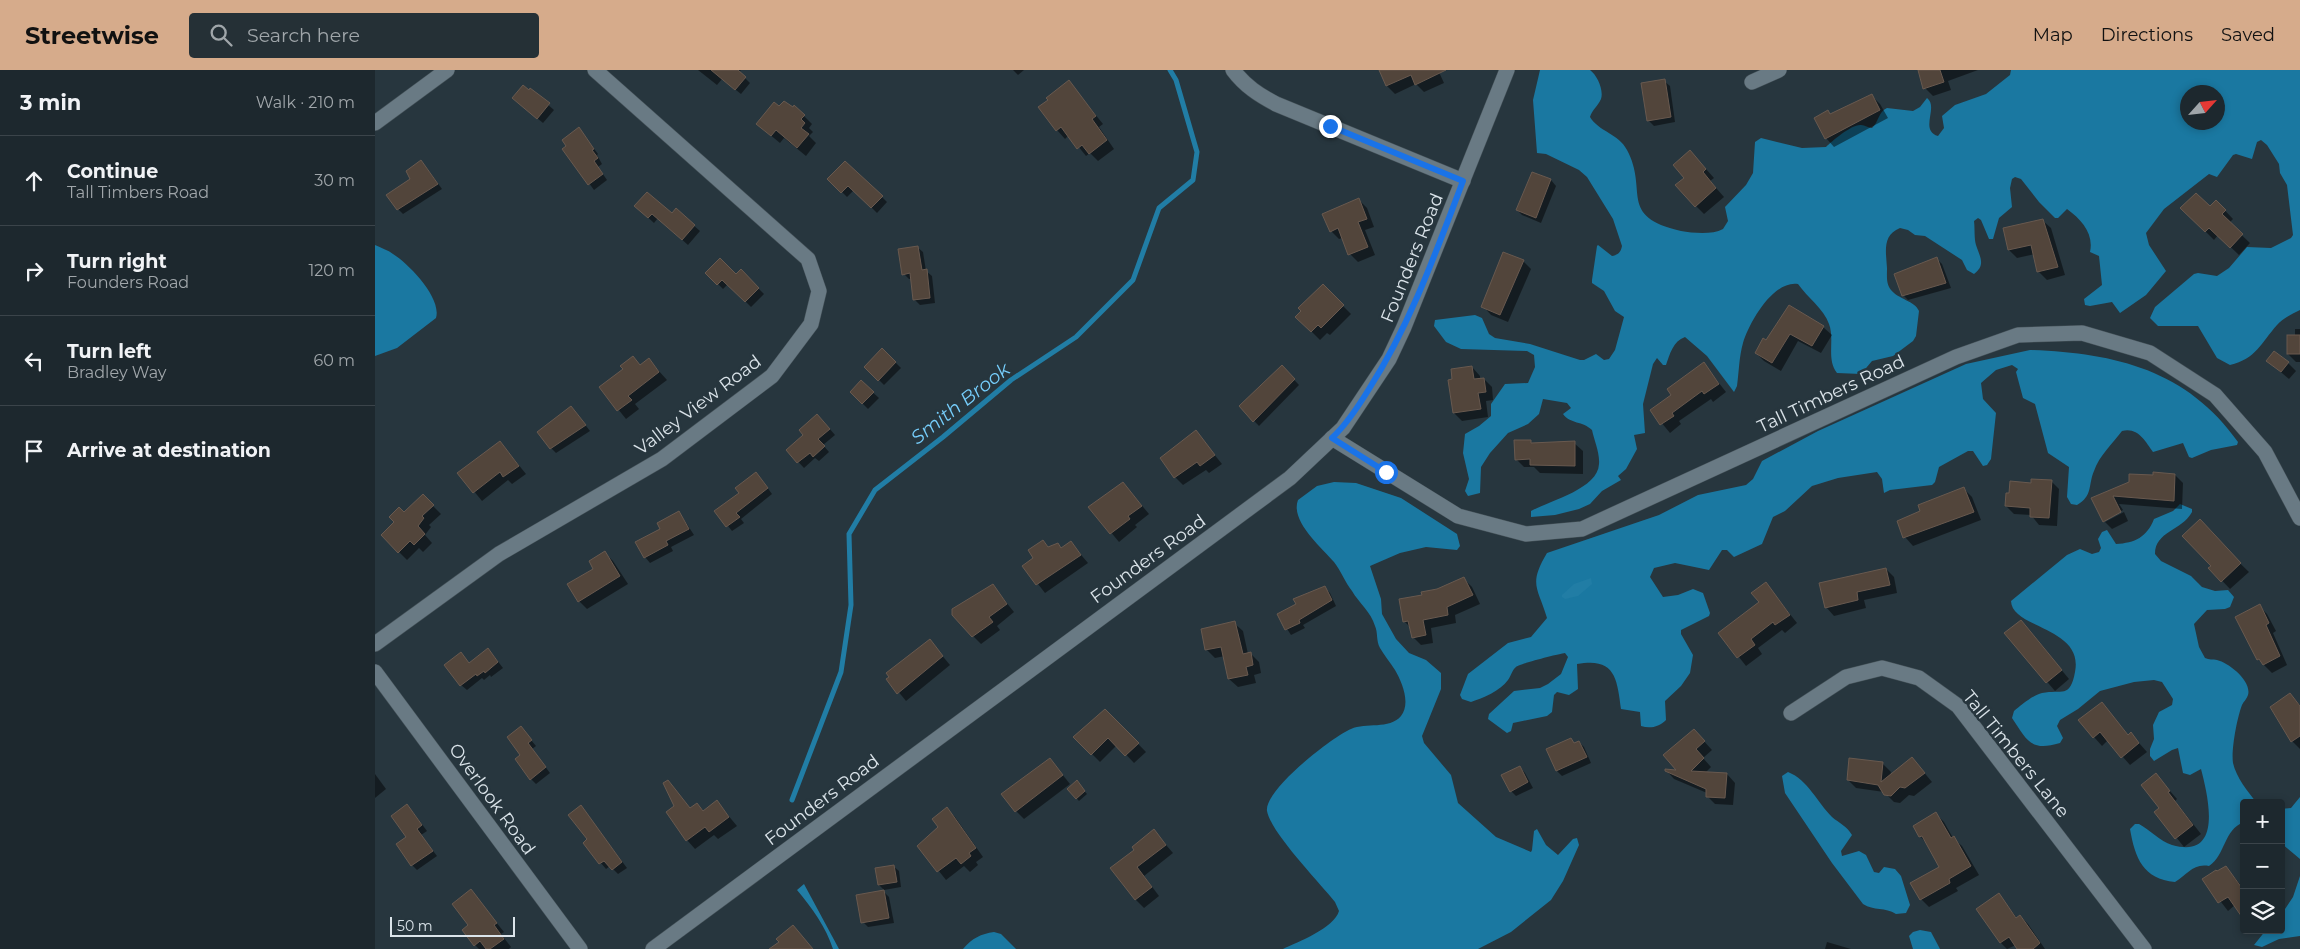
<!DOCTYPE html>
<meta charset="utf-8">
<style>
body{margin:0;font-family:Montserrat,sans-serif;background:#253036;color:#f1f3f6}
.controls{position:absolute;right:15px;bottom:15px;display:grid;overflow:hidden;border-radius:5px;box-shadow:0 2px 8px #0003}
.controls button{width:45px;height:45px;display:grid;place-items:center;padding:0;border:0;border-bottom:1px solid #3b444a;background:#1d282e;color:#f1f3f6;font:25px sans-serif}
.compass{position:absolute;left:1805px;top:15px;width:45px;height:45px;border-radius:50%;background:#1d282e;box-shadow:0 2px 8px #0003;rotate:63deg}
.scale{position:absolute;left:15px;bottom:12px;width:125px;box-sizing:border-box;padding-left:5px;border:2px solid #dbe4ea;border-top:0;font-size:14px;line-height:18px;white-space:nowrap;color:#dbe4ea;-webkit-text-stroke:4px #27363e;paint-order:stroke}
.stop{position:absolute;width:15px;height:15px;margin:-11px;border:4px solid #1a73e8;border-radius:50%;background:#fff}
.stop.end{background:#1a73e8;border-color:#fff;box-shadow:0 1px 5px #0008}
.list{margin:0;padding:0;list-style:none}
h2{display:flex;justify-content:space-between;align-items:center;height:65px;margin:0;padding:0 20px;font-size:21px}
h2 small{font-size:16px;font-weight:400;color:#a0a6aa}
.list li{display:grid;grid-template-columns:32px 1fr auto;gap:15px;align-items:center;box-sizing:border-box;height:90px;padding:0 20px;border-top:1px solid #3b444a}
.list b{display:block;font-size:19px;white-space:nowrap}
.list p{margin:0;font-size:16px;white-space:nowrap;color:#a0a6aa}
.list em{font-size:16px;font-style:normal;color:#a0a6aa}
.icon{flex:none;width:28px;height:28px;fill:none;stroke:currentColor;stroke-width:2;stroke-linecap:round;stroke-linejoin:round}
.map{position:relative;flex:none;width:1925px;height:879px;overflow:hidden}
header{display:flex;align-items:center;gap:30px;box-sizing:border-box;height:70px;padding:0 25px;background:#d6ab8b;color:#111}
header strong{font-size:24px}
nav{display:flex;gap:28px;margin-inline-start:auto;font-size:18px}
.search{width:350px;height:45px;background:#253036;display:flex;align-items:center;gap:12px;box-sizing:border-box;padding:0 18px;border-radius:5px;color:#a0a6aa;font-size:19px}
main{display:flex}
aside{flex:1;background:#1d282e}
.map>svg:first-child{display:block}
.forest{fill:#1a78a1;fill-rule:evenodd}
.water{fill:#217da5}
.shadow{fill:#0007}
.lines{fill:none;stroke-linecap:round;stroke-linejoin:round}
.stream{stroke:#217da5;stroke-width:5}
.building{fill:#52453b;stroke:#68594f}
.minor-casing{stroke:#445158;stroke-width:16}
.minor{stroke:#697a84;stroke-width:15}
.route{stroke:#1a73e8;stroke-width:6}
.labels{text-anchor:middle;stroke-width:5;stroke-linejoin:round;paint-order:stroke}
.street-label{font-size:18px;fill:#dbe4ea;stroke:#27363e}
.water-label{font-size:19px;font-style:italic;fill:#76cefc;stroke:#27363e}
</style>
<header>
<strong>Streetwise</strong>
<div class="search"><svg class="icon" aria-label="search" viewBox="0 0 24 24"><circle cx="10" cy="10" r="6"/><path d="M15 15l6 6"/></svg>Search here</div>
<nav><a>Map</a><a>Directions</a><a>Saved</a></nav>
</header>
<main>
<aside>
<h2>3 min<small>Walk · 210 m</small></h2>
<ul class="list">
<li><svg class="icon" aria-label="ahead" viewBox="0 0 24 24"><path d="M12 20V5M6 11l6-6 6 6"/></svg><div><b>Continue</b><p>Tall Timbers Road</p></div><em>30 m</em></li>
<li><svg class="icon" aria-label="right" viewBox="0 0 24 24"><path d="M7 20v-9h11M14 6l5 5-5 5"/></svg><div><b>Turn right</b><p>Founders Road</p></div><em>120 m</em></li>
<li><svg class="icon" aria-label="left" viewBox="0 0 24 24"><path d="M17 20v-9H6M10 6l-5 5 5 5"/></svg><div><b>Turn left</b><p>Bradley Way</p></div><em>60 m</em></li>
<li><svg class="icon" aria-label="arrive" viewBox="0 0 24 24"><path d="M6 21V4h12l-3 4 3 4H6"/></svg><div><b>Arrive at destination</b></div></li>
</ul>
</aside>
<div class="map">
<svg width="1925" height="879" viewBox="0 0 1925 879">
<rect width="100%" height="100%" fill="#27363e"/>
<g class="forest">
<path d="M 1165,0 L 1215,0 C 1222,5 1229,20 1226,29 C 1223,36 1217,40 1215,47 C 1223,61 1244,64 1252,80 C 1274,121 1242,146 1306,161 C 1318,163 1337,165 1348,159 L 1353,151 L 1350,137 L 1371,115 L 1378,103 L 1380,72 L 1386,68 L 1427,78 L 1451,77 C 1457,71 1477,54 1486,55 C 1490,55 1493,58 1497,58 C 1504,52 1503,42 1512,38 L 1538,41 L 1545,37 L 1552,28 C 1564,37 1544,60 1563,66 L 1569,58 L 1567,46 L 1580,35 L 1611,24 L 1635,5 L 1636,0 L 1925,0 L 1925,240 C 1917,244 1908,248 1902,255 C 1886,273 1881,289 1855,295 L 1842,288 L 1823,256 L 1783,256 L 1775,248 L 1780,237 L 1819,204 L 1823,203 L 1842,206 L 1854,198 L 1872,177 L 1896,178 L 1916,168 L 1918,165 L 1912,115 L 1905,103 L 1904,94 L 1892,75 L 1886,70 L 1882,72 L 1877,89 L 1861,84 L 1858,85 L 1842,107 L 1834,104 L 1789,139 L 1771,163 L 1774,175 L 1791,201 L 1771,225 L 1745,243 L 1737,232 L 1715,236 L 1710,235 L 1709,229 L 1727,215 L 1724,186 L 1715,182 C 1719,164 1707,150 1692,139 L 1683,148 L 1680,148 L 1664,132 L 1646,109 L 1640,107 L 1637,109 L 1635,118 L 1637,137 L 1624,148 L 1618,169 L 1614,169 L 1606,150 L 1603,148 L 1599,151 C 1600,159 1599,168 1601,175 C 1605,187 1611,195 1599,204 L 1592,200 L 1587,190 L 1550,166 L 1540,165 L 1533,160 L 1525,158 C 1507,165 1511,182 1512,198 C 1512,206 1511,214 1516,220 C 1523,229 1540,231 1544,241 L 1541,266 L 1538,271 L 1518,286 L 1497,291 L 1486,304 L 1462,303 C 1451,289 1460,270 1454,254 C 1449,239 1432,227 1423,214 C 1398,210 1374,253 1368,273 C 1364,287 1364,302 1362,316 L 1359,322 L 1332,286 L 1310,267 C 1298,271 1295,284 1291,295 L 1288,295 L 1282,288 L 1278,294 L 1268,334 L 1270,363 L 1259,365 L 1262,379 L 1251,399 L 1243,406 L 1246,410 L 1227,421 L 1215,434 L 1204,439 L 1180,445 L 1156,447 L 1156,441 C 1174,431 1223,419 1224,394 C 1225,383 1219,370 1217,360 C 1208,351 1195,354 1188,344 L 1196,338 L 1192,333 L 1168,329 L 1164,344 L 1153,354 L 1133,363 L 1115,383 L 1106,397 L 1105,423 L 1093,426 L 1090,421 L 1094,409 L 1088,383 L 1090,364 L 1104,356 L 1116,346 L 1116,334 L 1130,314 L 1153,313 L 1160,297 L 1159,285 L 1152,281 L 1086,279 L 1071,272 L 1059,256 L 1060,250 L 1100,245 L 1107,248 L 1114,264 L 1120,268 L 1155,274 L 1205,290 L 1209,290 L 1221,284 L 1229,290 L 1234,289 L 1240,280 L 1249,247 L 1240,241 L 1229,221 L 1217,213 L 1217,210 L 1222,176 L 1223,175 L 1237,186 C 1243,185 1246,182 1247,176 L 1238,149 L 1212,107 L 1204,100 L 1171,84 L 1162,83 L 1158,30 ZM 1812,22 L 1842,22 L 1842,52 L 1812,52 Z"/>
<path d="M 0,175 C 6,178 13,180 18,184 C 34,194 67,228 61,248 L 22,278 L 0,286 Z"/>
<path d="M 1655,280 C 1740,283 1812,300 1863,372 L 1862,375 L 1836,380 L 1817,388 L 1814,387 L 1808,373 L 1778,382 C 1770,371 1763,357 1747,361 C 1738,373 1724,386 1719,401 C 1713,415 1718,426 1702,435 L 1696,434 L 1692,427 L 1694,397 L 1673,383 L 1660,334 L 1648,328 L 1641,302 L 1643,299 L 1637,295 L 1621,300 L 1606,313 L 1608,329 L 1621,343 L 1616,389 L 1612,395 L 1608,396 L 1598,381 L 1593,381 L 1564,397 L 1560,412 L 1557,415 L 1515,420 L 1509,423 L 1507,409 L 1502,402 L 1463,408 L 1437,416 L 1410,441 L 1398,447 L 1387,474 L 1359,487 L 1352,480 L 1347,480 L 1334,500 L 1300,493 L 1279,498 L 1275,507 L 1288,527 L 1303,525 L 1318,519 L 1328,523 L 1335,543 L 1334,546 L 1306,560 L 1306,564 L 1318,585 L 1315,603 L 1306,616 L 1290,631 L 1291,650 C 1284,657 1275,659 1266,656 L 1265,642 L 1246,639 C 1242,608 1240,587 1202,594 L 1203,619 L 1194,625 L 1182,622 L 1179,625 L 1177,642 L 1172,646 L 1138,653 L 1136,661 L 1132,663 L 1113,649 L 1114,644 L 1139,621 L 1165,618 L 1173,614 L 1186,604 L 1193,587 L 1190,583 C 1183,584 1144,594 1141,597 C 1137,600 1136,606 1133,610 C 1125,621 1108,628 1096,632 L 1087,629 L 1085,625 L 1093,604 L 1133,573 L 1156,567 L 1172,548 C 1163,517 1153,515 1172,483 L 1284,445 L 1323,425 L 1371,415 L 1378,409 L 1387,391 L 1443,361 L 1591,294 Z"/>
<path d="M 959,412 L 981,413 L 1026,428 L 1082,464 L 1085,476 L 1082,480 L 1051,477 L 1025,483 L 995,496 L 1006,529 L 1007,544 L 1021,569 L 1034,583 L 1051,590 L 1066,603 L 1066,619 L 1047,666 L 1049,673 L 1076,705 L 1083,733 L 1121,767 L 1156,782 L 1157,780 L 1159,761 L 1162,759 L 1171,775 L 1183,785 L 1198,769 L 1202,768 L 1204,775 L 1188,811 L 1176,830 L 1136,862 L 1103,879 L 908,879 C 923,872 959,858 964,841 L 960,832 C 945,813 896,763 892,741 C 889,720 957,667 976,659 C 991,652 1014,660 1026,646 C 1036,633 1027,612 1020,600 C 1015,592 1009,585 1005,578 C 1001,571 1003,562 1000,556 C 996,542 984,533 977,521 C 970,512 966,501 959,492 C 946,477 915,451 923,430 L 942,416 Z"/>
<path d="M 1805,434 L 1817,439 L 1817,442 C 1807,461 1780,461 1780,484 L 1786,491 L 1816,506 L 1827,517 L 1840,521 L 1853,520 L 1859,527 L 1855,537 L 1850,539 L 1832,540 L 1819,554 L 1824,577 L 1830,588 C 1834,590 1838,589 1842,590 C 1854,593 1877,611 1873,625 C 1872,629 1868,632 1867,635 C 1862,648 1856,680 1858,693 C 1861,707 1873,722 1882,733 L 1869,733 L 1869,752 C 1848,760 1851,785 1834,796 C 1818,793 1812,805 1800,812 C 1768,809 1760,788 1755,759 L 1760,754 L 1764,754 C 1775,760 1785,771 1797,775 C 1849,790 1833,726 1826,699 L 1815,705 L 1808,703 L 1803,678 L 1797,680 L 1779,691 L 1775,686 L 1775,679 L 1779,669 L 1778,655 L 1784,642 L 1797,635 L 1798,629 L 1787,612 L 1779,610 L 1759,612 L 1725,621 L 1703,639 L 1685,650 L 1682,656 L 1688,668 L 1685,673 C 1655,682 1652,670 1637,648 L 1639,641 C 1646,635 1658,625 1667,623 C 1687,619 1695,629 1700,602 C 1709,557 1637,559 1636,531 L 1692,485 L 1705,479 L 1717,484 L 1724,482 L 1726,478 L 1723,469 L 1727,462 L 1732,460 L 1741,474 C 1760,473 1772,467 1779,449 L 1798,441 Z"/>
<path d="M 1413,702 C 1433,710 1442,732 1457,747 C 1464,753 1472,756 1477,765 L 1466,781 L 1467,786 L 1484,781 L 1491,785 L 1499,802 L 1504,803 L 1509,797 L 1520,799 L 1526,806 L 1535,835 L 1531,843 L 1521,844 C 1510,837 1499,841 1488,834 L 1457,793 L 1410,723 L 1407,706 Z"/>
<path d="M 1925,727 L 1925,789 L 1906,773 L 1906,739 L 1916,738 Z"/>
<path d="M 1925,806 L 1925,866 L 1904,869 L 1887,877 L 1879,875 L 1891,860 L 1906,860 L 1906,845 L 1918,827 Z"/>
<path d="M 1545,860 L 1556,862 L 1565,879 L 1538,879 L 1534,866 L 1538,862 Z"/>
<path d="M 619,862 L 626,864 L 641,879 L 588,879 C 597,868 606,864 619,862 Z"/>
</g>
<g class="water">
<path d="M 1216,508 L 1217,514 L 1203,526 L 1190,529 L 1187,527 L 1187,525 L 1199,514 Z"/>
<path d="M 429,814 L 464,879 L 458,879 C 451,857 437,838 422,820 Z"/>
</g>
<g class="shadow">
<path d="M 323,0 L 366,0 L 364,2 L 375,13 L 366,24 L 347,9 L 342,15 Z"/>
<path d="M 638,0 L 649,0 L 643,5 Z"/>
<path d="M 1005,0 L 1063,0 L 1069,13 L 1049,22 L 1041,14 L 1020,24 L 1012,16 Z"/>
<path d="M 1544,0 L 1603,0 L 1573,11 L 1576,20 L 1558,26 L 1550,18 Z"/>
<path d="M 1289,11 L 1295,16 L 1300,52 L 1279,56 L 1273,50 Z"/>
<path d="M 694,12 L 728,54 L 724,57 L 739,79 L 723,91 L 715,83 L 711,86 L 694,65 L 690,69 L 682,60 Z"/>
<path d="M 155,19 L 179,40 L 168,53 L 144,33 Z"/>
<path d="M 1496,25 L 1505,34 L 1513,48 L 1459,77 L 1451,68 L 1440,49 L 1455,45 Z"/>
<path d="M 429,46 L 437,54 L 434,58 L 438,62 L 434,66 L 441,73 L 431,86 L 409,68 L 405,73 L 382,54 Z"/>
<path d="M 204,59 L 223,84 L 222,85 L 227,94 L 223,97 L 232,110 L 219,120 L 189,79 Z"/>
<path d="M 1323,90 L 1339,108 L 1335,111 L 1349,127 L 1329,144 L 1321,136 L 1310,108 Z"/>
<path d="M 51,97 L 67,119 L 28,144 L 23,139 Z"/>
<path d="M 1158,103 L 1176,110 L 1181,116 L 1166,153 L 1147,145 L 1142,140 Z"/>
<path d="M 454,109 L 507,127 L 512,132 L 502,143 L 479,120 L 472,127 Z"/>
<path d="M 984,130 L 992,138 L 999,157 L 990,160 L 1000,185 L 983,192 L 975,184 L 968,168 L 964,169 L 956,161 Z"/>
<path d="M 1841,131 L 1858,149 L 1854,153 L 1875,173 L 1864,185 L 1843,165 L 1839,170 L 1807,138 L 1835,138 Z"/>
<path d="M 301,140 L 325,161 L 313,175 L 283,148 L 279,153 L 266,141 L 297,145 Z"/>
<path d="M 1667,150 L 1676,158 L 1690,205 L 1672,210 L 1663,201 L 1660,184 L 1642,188 L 1634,180 L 1629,159 Z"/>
<path d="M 542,177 L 548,182 L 551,201 L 557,206 L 560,233 L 545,235 L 540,230 L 537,209 L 534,209 L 529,204 Z"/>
<path d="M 1562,189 L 1567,194 L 1576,218 L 1533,230 L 1528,225 Z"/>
<path d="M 1148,191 L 1156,199 L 1133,252 L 1116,245 L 1108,236 Z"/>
<path d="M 366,201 L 389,224 L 376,237 L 353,214 L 348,219 L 332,203 L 361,206 Z"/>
<path d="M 948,216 L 976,244 L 955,265 L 952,263 L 945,270 L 922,247 Z"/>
<path d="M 1414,236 L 1448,257 L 1457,265 L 1446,283 L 1423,271 L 1406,301 L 1389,291 L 1381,283 L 1392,272 Z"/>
<path d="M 1920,259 L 1925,259 L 1925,292 L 1921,292 L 1913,284 L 1920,267 Z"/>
<path d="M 508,280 L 526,298 L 509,315 L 491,297 Z"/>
<path d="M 258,288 L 266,296 L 274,290 L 292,310 L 260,334 L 264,339 L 251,349 L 226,318 L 250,300 Z"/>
<path d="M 1893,291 L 1913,293 L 1921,301 L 1914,309 Z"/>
<path d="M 1329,294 L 1351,322 L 1338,332 L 1336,329 L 1304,351 L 1306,354 L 1295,363 L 1276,340 L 1298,325 Z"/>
<path d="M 907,297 L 924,315 L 884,356 L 865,336 Z"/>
<path d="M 1097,297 L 1105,306 L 1105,309 L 1109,309 L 1117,317 L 1118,330 L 1111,331 L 1113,347 L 1087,351 L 1079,343 Z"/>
<path d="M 486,312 L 504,328 L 493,339 L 476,322 Z"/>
<path d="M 201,343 L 215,361 L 181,383 L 176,378 Z"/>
<path d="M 448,351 L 460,365 L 448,375 L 454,382 L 444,391 L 440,388 L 429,398 L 412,380 Z"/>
<path d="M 821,362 L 847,394 L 834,403 L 831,400 L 808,415 L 800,407 Z"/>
<path d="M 1155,371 L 1158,374 L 1199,373 L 1208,381 L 1208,404 L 1165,403 L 1159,397 L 1149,397 L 1141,389 Z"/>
<path d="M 125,372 L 151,404 L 137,414 L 133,410 L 107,431 L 84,403 Z"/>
<path d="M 1755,405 L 1800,405 L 1808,413 L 1807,439 L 1744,434 L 1748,440 L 1730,449 L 1730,452 L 1749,442 L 1753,451 L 1737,459 L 1729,451 L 1717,429 L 1755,413 Z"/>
<path d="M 386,409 L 397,424 L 366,449 L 369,453 L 357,461 L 341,441 Z"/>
<path d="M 1676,411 L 1684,419 L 1682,456 L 1664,455 L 1656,445 L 1639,444 L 1631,436 L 1635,424 L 1657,414 Z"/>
<path d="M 748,413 L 774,444 L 760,455 L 762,457 L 744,472 L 715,437 Z"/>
<path d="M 1589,419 L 1597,427 L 1606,450 L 1538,476 L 1530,467 L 1547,442 Z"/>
<path d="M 48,426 L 66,444 L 54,455 L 56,457 L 50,465 L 57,473 L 48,482 L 44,478 L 32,490 L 7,465 Z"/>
<path d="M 304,442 L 319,465 L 296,477 L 298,481 L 275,493 L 270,487 L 286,460 Z"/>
<path d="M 668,471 L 674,478 L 687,479 L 696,473 L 713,493 L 670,523 L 649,496 L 660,488 Z"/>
<path d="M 1842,471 L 1874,502 L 1855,519 L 1835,498 L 1838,496 Z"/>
<path d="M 230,483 L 238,491 L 253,514 L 212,539 L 204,531 Z"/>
<path d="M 1511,499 L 1519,507 L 1522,523 L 1489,530 L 1491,538 L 1459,546 L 1451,537 Z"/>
<path d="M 1089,509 L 1097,517 L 1105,534 L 1080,545 L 1081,553 L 1056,558 L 1058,573 L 1046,575 L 1038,567 L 1036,558 L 1029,551 L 1063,521 Z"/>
<path d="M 1391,514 L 1422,553 L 1410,563 L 1407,560 L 1383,578 L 1387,584 L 1371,596 L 1345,563 L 1385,533 Z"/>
<path d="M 618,516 L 639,542 L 622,556 L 625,560 L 606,574 L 598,566 Z"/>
<path d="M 949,517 L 955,523 L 961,536 L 928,555 L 930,558 L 916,565 L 903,545 Z"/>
<path d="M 1884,536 L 1892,544 L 1901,561 L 1898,563 L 1912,595 L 1897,603 L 1883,589 Z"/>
<path d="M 1646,551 L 1694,609 L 1680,621 L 1631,564 Z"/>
<path d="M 859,553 L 868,561 L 873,584 L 875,583 L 884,592 L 886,603 L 879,605 L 881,613 L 863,617 L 854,609 L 850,586 L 840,588 L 831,579 Z"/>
<path d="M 555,571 L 575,595 L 531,631 L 513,609 Z"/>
<path d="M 118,585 L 128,598 L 116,607 L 115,605 L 109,610 L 107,608 L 92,620 L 86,615 L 94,594 Z"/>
<path d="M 1915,624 L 1925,635 L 1925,679 L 1917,671 L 1897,637 Z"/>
<path d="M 1727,633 L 1754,666 L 1756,664 L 1772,682 L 1755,695 L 1733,670 L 1727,676 L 1719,667 Z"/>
<path d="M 730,640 L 771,682 L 759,693 L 742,675 L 725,692 L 700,667 Z"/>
<path d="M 146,658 L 161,676 L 157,679 L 175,703 L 161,714 L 156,709 L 147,685 Z"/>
<path d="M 1196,669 L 1200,674 L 1204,672 L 1209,677 L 1216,693 L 1187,706 L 1182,701 L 1173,680 Z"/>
<path d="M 1327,669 L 1337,680 L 1328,688 L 1336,697 L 1330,703 L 1352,704 L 1360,713 L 1358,735 L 1340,734 L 1332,726 L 1332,723 L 1299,709 L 1291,700 L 1304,701 Z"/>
<path d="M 1537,688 L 1557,712 L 1539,726 L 1534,725 L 1525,733 L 1519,732 L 1509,722 L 1481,718 L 1473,710 L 1507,693 L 1516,702 L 1515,706 Z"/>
<path d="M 675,689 L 695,714 L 649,749 L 641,741 Z"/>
<path d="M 1145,697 L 1150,703 L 1158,718 L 1141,726 L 1136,721 Z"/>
<path d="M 0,704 L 11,719 L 0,728 Z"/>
<path d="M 1781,705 L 1802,729 L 1800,731 L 1826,764 L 1809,777 L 1781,742 L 1786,739 Z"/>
<path d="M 293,711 L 316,739 L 322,735 L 329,741 L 342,732 L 362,756 L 343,769 L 339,765 L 320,779 L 312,770 Z"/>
<path d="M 701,712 L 712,724 L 704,731 L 693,719 Z"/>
<path d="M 206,737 L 252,798 L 243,804 L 235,796 L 231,799 L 209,773 L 214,769 Z"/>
<path d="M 572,739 L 580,747 L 608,787 L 601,792 L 603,795 L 595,802 L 589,796 L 571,810 L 544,776 L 565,757 Z"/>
<path d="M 37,741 L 52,761 L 46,765 L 62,786 L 42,800 L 37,795 L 32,767 Z"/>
<path d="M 1561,744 L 1569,752 L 1578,768 L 1587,776 L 1604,805 L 1581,818 L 1583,821 L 1554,837 L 1546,829 L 1566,797 L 1552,774 L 1545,766 Z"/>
<path d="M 779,761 L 798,783 L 769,806 L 784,826 L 769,838 L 761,830 L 761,780 Z"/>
<path d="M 518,796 L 524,801 L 526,817 L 509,820 L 504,815 Z"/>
<path d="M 1851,797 L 1869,819 L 1869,848 L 1860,835 L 1853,841 L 1829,810 Z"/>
<path d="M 96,821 L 129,862 L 126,864 L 136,877 L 134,879 L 104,879 L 100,875 L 95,855 Z"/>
<path d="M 508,821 L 514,827 L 519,853 L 493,857 L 488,852 Z"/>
<path d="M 1624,825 L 1642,848 L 1645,846 L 1653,854 L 1670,879 L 1644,879 L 1641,875 L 1632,879 L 1626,873 L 1603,840 Z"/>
<path d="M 1452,872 L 1476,879 L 1450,879 Z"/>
</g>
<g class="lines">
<path class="stream" d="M 417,730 L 466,602 L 476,535 L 474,464 L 500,420 L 568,367 L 636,310 L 701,267 L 758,210 L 784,138 L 818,110 L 822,82 L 801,10 L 795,0"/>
</g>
<g class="building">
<path d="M 336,0 L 363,0 L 371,7 L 360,20 Z"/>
<path d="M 1004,0 L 1071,0 L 1040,15 L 1036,5 L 1011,16 Z"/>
<path d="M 1543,0 L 1565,0 L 1569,12 L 1548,19 Z"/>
<path d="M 1290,9 L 1296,47 L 1272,51 L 1266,13 Z"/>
<path d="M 694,10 L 721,46 L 717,49 L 732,70 L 714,84 L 707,75 L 702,79 L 686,57 L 681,61 L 663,37 L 673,30 L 671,28 Z"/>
<path d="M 148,15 L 154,20 L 155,18 L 175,33 L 162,49 L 137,28 Z"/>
<path d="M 1497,24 L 1505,40 L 1450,69 L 1439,48 L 1453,40 L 1455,44 Z"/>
<path d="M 409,31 L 418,37 L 419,35 L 430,45 L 426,49 L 430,53 L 426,58 L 434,64 L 422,78 L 401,60 L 396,66 L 381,54 L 399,32 L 404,36 Z"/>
<path d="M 204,57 L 219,79 L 217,80 L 223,88 L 219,91 L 228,104 L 213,115 L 187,79 L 191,76 L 187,70 Z"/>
<path d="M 1315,80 L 1331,99 L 1328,102 L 1341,118 L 1320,137 L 1300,115 L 1309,108 L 1298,95 Z"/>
<path d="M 46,90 L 63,114 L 22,140 L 11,125 L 35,109 L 31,101 Z"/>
<path d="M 470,91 L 508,126 L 496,138 L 473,116 L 466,123 L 452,109 Z"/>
<path d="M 1157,102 L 1176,109 L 1161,148 L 1141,140 Z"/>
<path d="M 272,122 L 297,143 L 301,138 L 320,155 L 307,170 L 277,144 L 273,148 L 259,136 Z"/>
<path d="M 1821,123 L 1835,136 L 1841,130 L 1851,140 L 1847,144 L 1868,164 L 1855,178 L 1834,158 L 1830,162 L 1805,138 Z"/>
<path d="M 984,128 L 992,149 L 983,152 L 993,177 L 973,185 L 963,158 L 955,162 L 947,144 Z"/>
<path d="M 1668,149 L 1683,197 L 1662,202 L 1656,175 L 1633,180 L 1628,158 Z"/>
<path d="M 543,176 L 547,200 L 552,199 L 555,228 L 538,230 L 535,203 L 527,205 L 523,179 Z"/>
<path d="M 1128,182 L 1149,190 L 1125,245 L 1106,237 Z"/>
<path d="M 1562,187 L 1571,213 L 1527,226 L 1519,204 Z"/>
<path d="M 345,188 L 361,204 L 366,199 L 384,218 L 370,232 L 347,210 L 342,215 L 330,203 Z"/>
<path d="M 948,214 L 969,235 L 946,258 L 943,255 L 936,262 L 920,247 L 926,241 L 923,238 Z"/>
<path d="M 1414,235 L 1449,256 L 1437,276 L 1415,264 L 1397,293 L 1380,283 L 1388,268 L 1391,270 Z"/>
<rect x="1912" y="265" width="13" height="19"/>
<path d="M 507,278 L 521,292 L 503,311 L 489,297 Z"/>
<path d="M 1899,281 L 1914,292 L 1906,302 L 1891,291 Z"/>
<path d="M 258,286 L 265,295 L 274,288 L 284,302 L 253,326 L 257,330 L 242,341 L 224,317 L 248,299 L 245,296 Z"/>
<path d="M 1329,292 L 1344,314 L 1329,324 L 1327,321 L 1297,343 L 1299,346 L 1285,355 L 1275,340 L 1296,325 L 1292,319 Z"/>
<path d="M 907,295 L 920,309 L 878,352 L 864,336 Z"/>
<path d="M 1097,296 L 1099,309 L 1109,308 L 1111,322 L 1103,323 L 1106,339 L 1078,343 L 1073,310 L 1077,309 L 1076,299 Z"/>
<path d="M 486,310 L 499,322 L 487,334 L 475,322 Z"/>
<path d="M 196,336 L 211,355 L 175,379 L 162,362 Z"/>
<path d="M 442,344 L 455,359 L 443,369 L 450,376 L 438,387 L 435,383 L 422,393 L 411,380 L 428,365 L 424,360 Z"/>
<path d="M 821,360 L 840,385 L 825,396 L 822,392 L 799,408 L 785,388 Z"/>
<path d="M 1139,370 L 1156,370 L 1156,373 L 1200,371 L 1200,396 L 1155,395 L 1155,389 L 1140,390 Z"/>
<path d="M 125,371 L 144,396 L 128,407 L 125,402 L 98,423 L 82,403 Z"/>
<path d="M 381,402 L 393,418 L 361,443 L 365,447 L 351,457 L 339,441 L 364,423 L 360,418 Z"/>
<path d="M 1778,402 L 1800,404 L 1799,431 L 1738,426 L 1746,442 L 1728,452 L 1716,428 L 1754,412 L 1754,404 L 1778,405 Z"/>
<path d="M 1656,409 L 1677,410 L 1674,448 L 1655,447 L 1655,438 L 1630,436 L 1631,423 L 1634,423 L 1635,411 L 1656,413 Z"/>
<path d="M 748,412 L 767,436 L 753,446 L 755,449 L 735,464 L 713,437 Z"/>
<path d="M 1589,417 L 1599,442 L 1528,468 L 1522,451 L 1545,441 L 1543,435 Z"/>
<path d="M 48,424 L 59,435 L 47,446 L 49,448 L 43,456 L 50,464 L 39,475 L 35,471 L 23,483 L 6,465 L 19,452 L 14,447 L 24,437 L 29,442 Z"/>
<path d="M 304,441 L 314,459 L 291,471 L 293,475 L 269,488 L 260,472 L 285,459 L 282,453 Z"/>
<path d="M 1825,449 L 1866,493 L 1846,512 L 1833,498 L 1836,496 L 1807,466 Z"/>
<path d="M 668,470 L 673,477 L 683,473 L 686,478 L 696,471 L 706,485 L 661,515 L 647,496 L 658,488 L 653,480 Z"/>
<path d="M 230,481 L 245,506 L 203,532 L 192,514 L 218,499 L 214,491 Z"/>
<path d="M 1511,498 L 1515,515 L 1482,522 L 1483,530 L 1450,538 L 1444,513 Z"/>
<path d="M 1089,507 L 1098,525 L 1072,537 L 1073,545 L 1048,550 L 1051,565 L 1037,568 L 1033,551 L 1028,552 L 1024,529 L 1047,525 L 1046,522 L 1062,519 Z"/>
<path d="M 1391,512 L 1415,545 L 1400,555 L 1398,552 L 1376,569 L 1380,575 L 1362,588 L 1343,563 L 1384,532 L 1376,523 Z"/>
<path d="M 618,514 L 632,534 L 614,547 L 618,552 L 597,567 L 577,545 L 577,539 Z"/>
<path d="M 950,516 L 957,530 L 924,550 L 925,553 L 910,560 L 902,544 L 921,534 L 918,529 Z"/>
<path d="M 1885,534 L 1894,553 L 1891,555 L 1905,586 L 1888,595 L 1884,589 L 1882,590 L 1860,547 Z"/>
<path d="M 1646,550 L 1687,600 L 1671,613 L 1629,563 Z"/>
<path d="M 860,551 L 868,584 L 876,582 L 878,595 L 871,597 L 873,605 L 853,609 L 846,577 L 830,580 L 826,559 Z"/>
<path d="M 555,569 L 568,586 L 522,624 L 511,609 L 514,607 L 511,603 Z"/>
<path d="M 113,578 L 123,592 L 110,603 L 109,601 L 102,606 L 101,604 L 85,616 L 69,595 L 86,582 L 94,593 Z"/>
<path d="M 1915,623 L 1925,636 L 1925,666 L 1916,672 L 1895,637 Z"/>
<path d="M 1727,632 L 1753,665 L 1756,662 L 1764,673 L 1746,688 L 1725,662 L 1718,668 L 1703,650 Z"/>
<path d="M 730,639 L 764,673 L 750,686 L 733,668 L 716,685 L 698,667 Z"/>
<path d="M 146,656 L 157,670 L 153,673 L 171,697 L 155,710 L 140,689 L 145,685 L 132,667 Z"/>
<path d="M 1319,659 L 1330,671 L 1321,679 L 1329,688 L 1316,701 L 1352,703 L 1350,728 L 1331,727 L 1331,719 L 1290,701 L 1290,699 L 1301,700 L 1288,685 Z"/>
<path d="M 1196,668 L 1199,673 L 1204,671 L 1212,687 L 1181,701 L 1171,679 Z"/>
<path d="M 1537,687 L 1550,703 L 1530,718 L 1525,717 L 1516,726 L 1509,725 L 1503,715 L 1472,710 L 1474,688 L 1508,692 L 1506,712 Z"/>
<path d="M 675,688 L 688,705 L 640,742 L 626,724 Z"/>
<path d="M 1145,696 L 1153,712 L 1135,722 L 1126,705 Z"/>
<path d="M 1781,703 L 1795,721 L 1793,722 L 1818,755 L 1800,769 L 1779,742 L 1784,738 L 1766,715 Z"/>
<path d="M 293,710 L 315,738 L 322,733 L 328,741 L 342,730 L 354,747 L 334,762 L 330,757 L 311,771 L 291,742 L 299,736 L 288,713 Z"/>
<path d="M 702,710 L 710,721 L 701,729 L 692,719 Z"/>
<path d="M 32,734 L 47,755 L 42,759 L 58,781 L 36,796 L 21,774 L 31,767 L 16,746 Z"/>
<path d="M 206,735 L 247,792 L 237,800 L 229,791 L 224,794 L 208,773 L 212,769 L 193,745 Z"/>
<path d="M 572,737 L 601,778 L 594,783 L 596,786 L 586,794 L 581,788 L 562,802 L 542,776 L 563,757 L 557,749 Z"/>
<path d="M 1561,742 L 1576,768 L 1579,766 L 1596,796 L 1574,809 L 1575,813 L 1545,830 L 1535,813 L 1564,797 L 1547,766 L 1544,767 L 1538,756 Z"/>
<path d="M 779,759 L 791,775 L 762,797 L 777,817 L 760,830 L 735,798 L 759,780 L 757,777 Z"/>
<path d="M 519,795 L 522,812 L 503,815 L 500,798 Z"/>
<path d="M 1851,796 L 1869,821 L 1869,850 L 1853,827 L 1843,833 L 1827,809 L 1841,800 L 1842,801 Z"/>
<path d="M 96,819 L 122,853 L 119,855 L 129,869 L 115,879 L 111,879 L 105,871 L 99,876 L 87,860 L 93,855 L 77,834 Z"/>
<path d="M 509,820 L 514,848 L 486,853 L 481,825 Z"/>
<path d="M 1624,823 L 1641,848 L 1645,845 L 1665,873 L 1658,879 L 1642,879 L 1634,867 L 1625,873 L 1601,839 Z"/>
<path d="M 418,855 L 438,879 L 394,879 L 404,872 L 401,869 Z"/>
</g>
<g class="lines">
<defs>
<g id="minor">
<path d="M 858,0 C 870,16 884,25 901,34 L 1088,111"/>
<path d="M 1377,12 L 1404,0"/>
<path d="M 0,53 L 72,0"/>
<path d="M 957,368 L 1083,446 L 1151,464 L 1207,459 L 1581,287 L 1643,265 L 1707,263 L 1775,283 L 1840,325 L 1890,382 L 1925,448"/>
<path d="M 0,574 L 124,484 L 287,389 L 397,306 L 436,254 L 444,221 L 433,189 L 220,0"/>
<path d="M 0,602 L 205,879"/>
<path d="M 1416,643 L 1471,607 L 1507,598 L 1544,608 L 1583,636 L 1769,879"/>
<path d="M 278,879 L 915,408 L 968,358 L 1014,289 L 1029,257 L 1132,0"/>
</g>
</defs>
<use href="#minor" class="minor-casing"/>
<use href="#minor" class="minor"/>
</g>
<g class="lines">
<path class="route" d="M 955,56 L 1088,111 C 1061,182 1035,255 994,319 C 983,337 972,354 957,368 L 1011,402"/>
</g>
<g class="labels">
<g class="street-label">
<text transform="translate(1037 188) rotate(-68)" y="6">Founders Road</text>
<text transform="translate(1456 324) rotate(-25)" y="6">Tall Timbers Road</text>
<text transform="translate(323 335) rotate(-37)" y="6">Valley View Road</text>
<text transform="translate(773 489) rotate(-36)" y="6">Founders Road</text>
<text transform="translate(1641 684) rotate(51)" y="6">Tall Timbers Lane</text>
<text transform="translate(117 729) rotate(54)" y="6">Overlook Road</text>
<text transform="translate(447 730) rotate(-37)" y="6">Founders Road</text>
</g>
<g class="water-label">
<text transform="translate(585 333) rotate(-38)" y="7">Smith Brook</text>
</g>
</g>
</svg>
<div class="controls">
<button>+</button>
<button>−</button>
<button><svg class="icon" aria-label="layers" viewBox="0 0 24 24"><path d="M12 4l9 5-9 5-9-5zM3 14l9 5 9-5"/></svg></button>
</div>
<svg class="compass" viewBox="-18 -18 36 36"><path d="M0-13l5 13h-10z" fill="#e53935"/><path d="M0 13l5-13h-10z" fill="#a0a6aa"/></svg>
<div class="scale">50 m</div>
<div class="stop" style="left:1011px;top:402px"></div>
<div class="stop end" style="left:955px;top:56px"></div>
</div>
</main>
